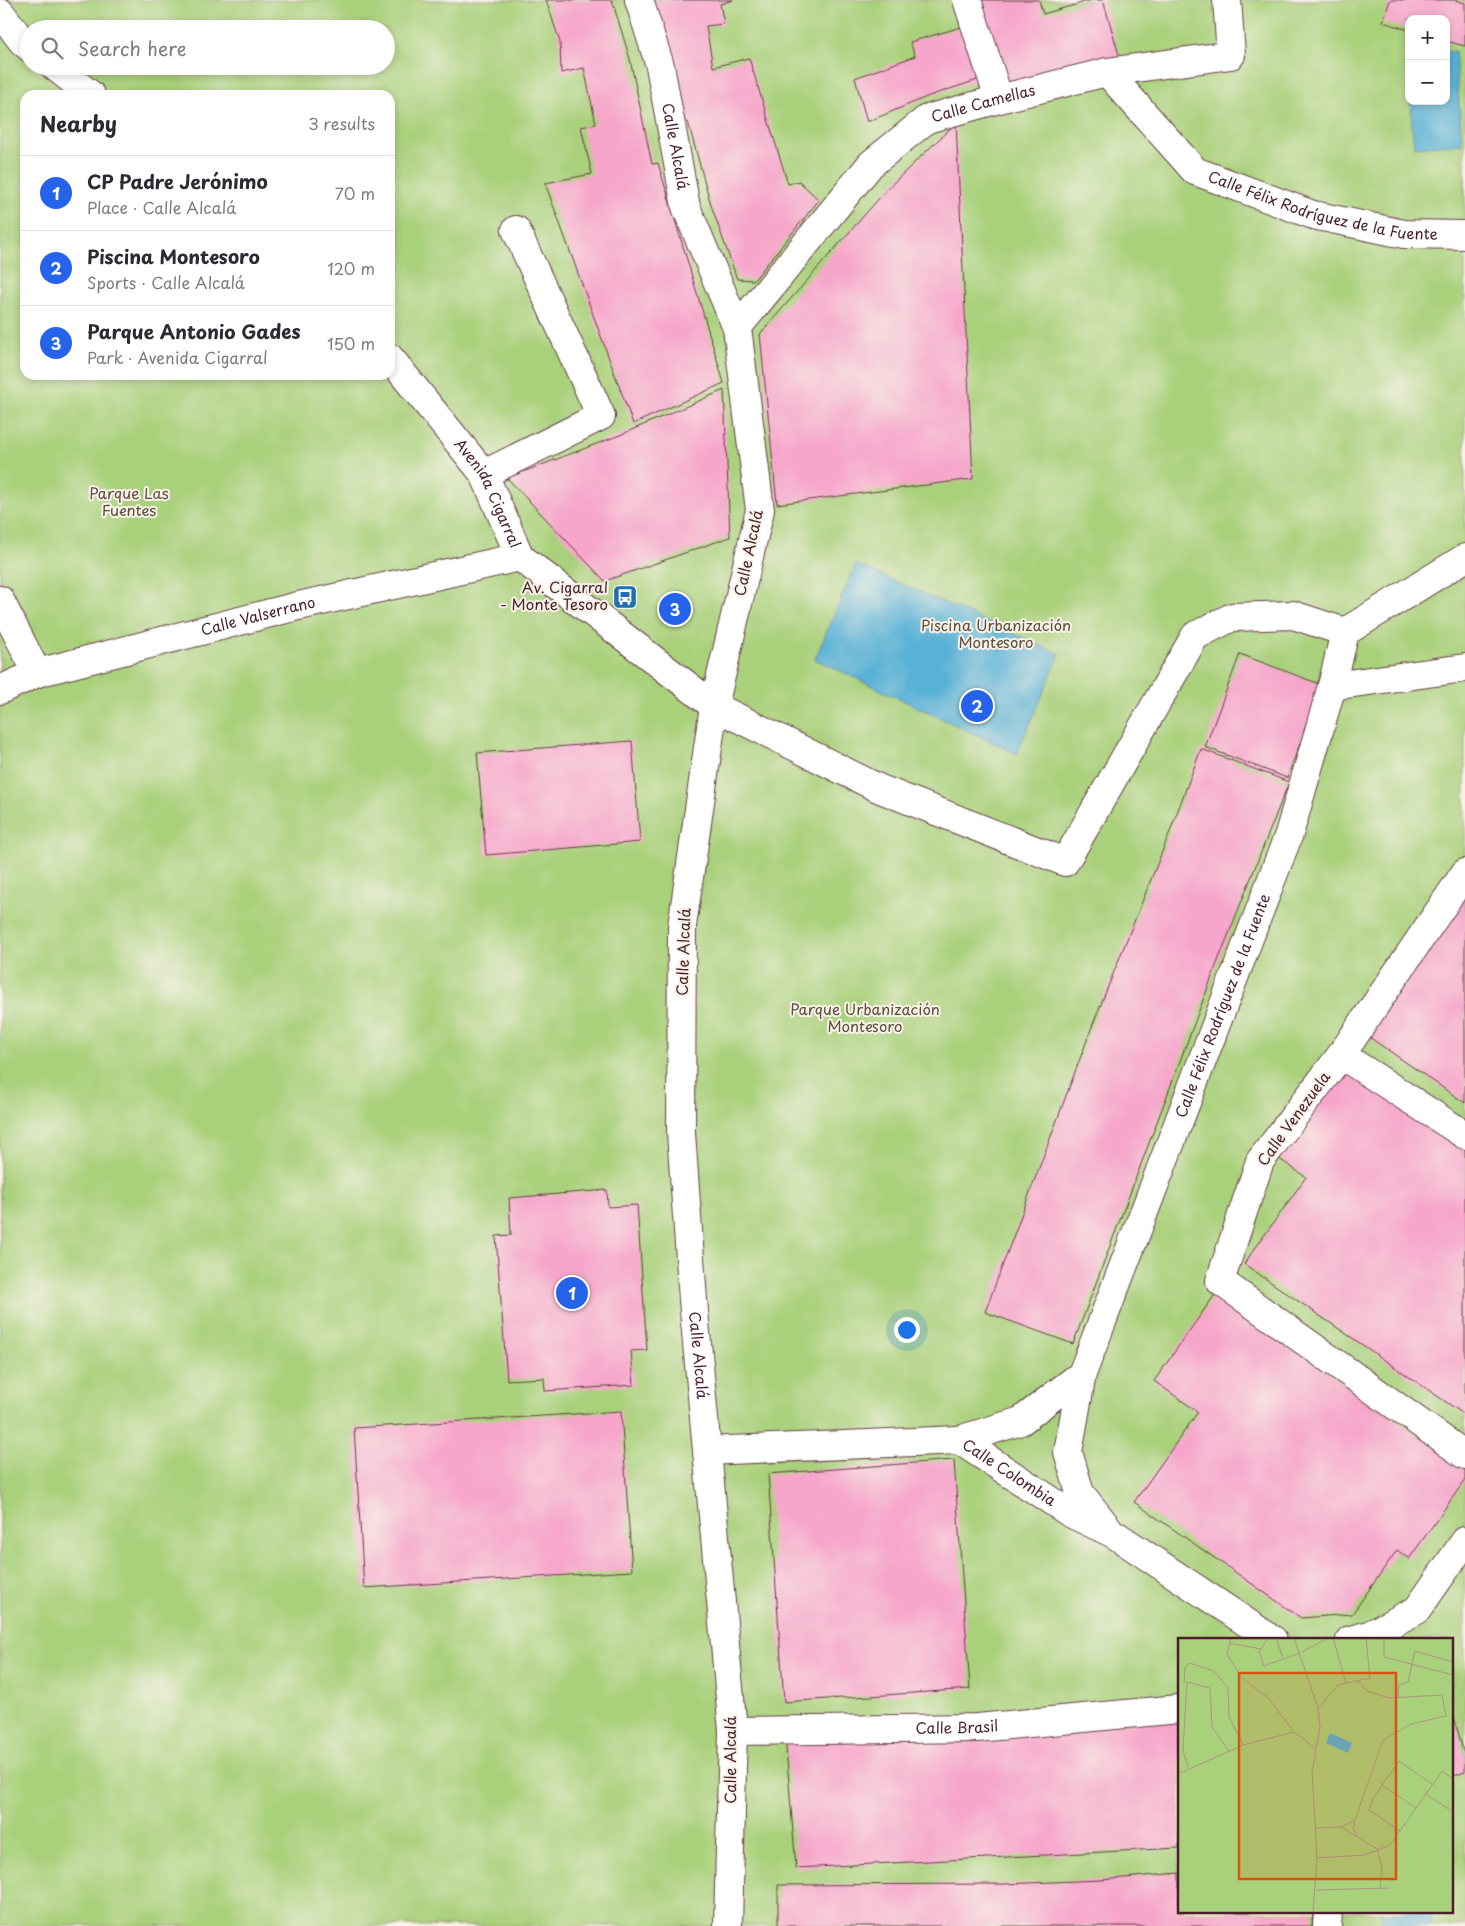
<!DOCTYPE html>
<meta charset="utf-8">
<style>
body{margin:0;font-family:"Playpen Sans",sans-serif;background:#f7f7f7;color:#2b2b33}
.controls{position:absolute;right:15px;top:15px;display:grid;overflow:hidden;border-radius:10px;box-shadow:0 2px 8px #0003}
.controls button{width:45px;height:45px;display:grid;place-items:center;padding:0;border:0;border-bottom:1px solid #e1e1e2;background:#fff;color:#2b2b33;font:25px sans-serif}
.you{position:absolute;left:906px;top:1329px;width:18px;height:18px;margin:-12px;border:4px solid #fff;border-radius:50%;background:#1a73e8;box-shadow:0 0 0 8px #1a73e833}
.badge{display:grid;place-items:center;width:32px;height:32px;border-radius:50%;background:#2563eb;color:#fff;font-size:16px;font-weight:700}
.pin{position:absolute;translate:-50% -50%;border:2px solid #fff;box-shadow:0 1px 5px #0006}
.list{margin:0;padding:0;list-style:none}
h2{display:flex;justify-content:space-between;align-items:center;height:65px;margin:0;padding:0 20px;font-size:21px}
h2 small{font-size:16px;font-weight:400;color:#7c7c81}
.list li{display:grid;grid-template-columns:32px 1fr auto;gap:15px;align-items:center;box-sizing:border-box;height:75px;padding:0 20px;border-top:1px solid #e1e1e2}
.list b{display:block;font-size:19px;white-space:nowrap}
.list p{margin:0;font-size:16px;white-space:nowrap;color:#7c7c81}
.list em{font-size:16px;font-style:normal;color:#7c7c81}
.icon{flex:none;width:28px;height:28px;fill:none;stroke:currentColor;stroke-width:2;stroke-linecap:round;stroke-linejoin:round}
.map{position:relative;flex:none;width:1465px;height:1926px;overflow:hidden}
.search{position:absolute;background:#fff;box-shadow:0 2px 8px #0003;left:20px;top:20px;width:375px;height:55px;display:flex;align-items:center;gap:12px;box-sizing:border-box;padding:0 18px;border-radius:28px;color:#7c7c81;font-size:19px}
.panel{position:absolute;background:#fff;box-shadow:0 2px 8px #0003;left:20px;top:90px;width:375px;height:290px;border-radius:15px}
.map>svg:first-child{display:block}
.green{fill:#a9d07a;stroke:#7a7852;fill-rule:evenodd}
.water{fill:#59b1d6;stroke:#526880}
.building{fill:#f6a6ca}
.lines{fill:none;stroke-linecap:round;stroke-linejoin:round}
.minor-casing{stroke:#633c42;stroke-width:30}
.minor{stroke:#fff;stroke-width:28}
.labels{text-anchor:middle;stroke-width:4;stroke-linejoin:round;paint-order:stroke}
.street-label{font-size:15px;fill:#4a1f2b;stroke:#f7f3e8}
.park-label{font-size:15px;fill:#624b3f;stroke:#f7f3e8}
.poi-label{font-size:15px;fill:#4a1f2b;stroke:#f7f3e8;text-anchor:end}
.inset-road{fill:none;stroke:#ae9387;stroke-width:1}
.view{fill:#d8530f;fill-opacity:0.15;stroke:#d8530f;stroke-width:2.5}
.inset-edge{fill:none;stroke:#4a1f2b;stroke-width:2.5}
</style>
<div class="map">
<svg width="1465" height="1926" viewBox="0 0 1465 1926">
<rect width="100%" height="100%" fill="#f7f3e8"/>
<filter id="ink" filterUnits="userSpaceOnUse"><feTurbulence type="fractalNoise" baseFrequency=".02" numOctaves="2"/><feDisplacementMap in="SourceGraphic" scale="10" xChannelSelector="R" yChannelSelector="G"/><feConvolveMatrix kernelMatrix="1 2 1 2 8 2 1 2 1" color-interpolation-filters="sRGB"/></filter>
<filter id="wash" filterUnits="userSpaceOnUse"><feTurbulence type="fractalNoise" baseFrequency=".0096" numOctaves="4" result="noise"/><feDisplacementMap in="SourceGraphic" scale="20" xChannelSelector="R" yChannelSelector="G"/><feGaussianBlur stdDeviation="1.12" result="paint"/><feColorMatrix in="noise" values="0 0 0 0 0 0 0 0 0 0 0 0 0 0 0 0 0 1.4 0 .05"/><feComposite in="paint" operator="in"/></filter>
<g filter="url(#wash)">
<rect width="100%" height="100%" fill="#f0e1c4"/>
<path class="green" d="M 0,0 L 1465,0 L 1465,1926 L 0,1926 ZM 1409,19 L 1446,19 L 1446,101 L 1409,101 ZM 29,29 L 386,29 L 386,66 L 29,66 ZM 25,95 L 390,95 L 390,375 L 25,375 ZM 1179,1640 L 1451,1640 L 1451,1912 L 1179,1912 Z"/>
<g class="water">
<path d="M 1455,51 L 1462,143 L 1414,147 L 1410,101 L 1446,101 L 1446,52 Z"/>
<path d="M 856,564 L 1060,654 L 1017,754 L 815,659 Z"/>
<path d="M 1382,1912 L 1431,1912 L 1430,1926 L 1381,1926 Z"/>
</g>
<g id="blocks">
<g class="building">
<path d="M 546,0 L 612,0 L 630,59 L 652,164 L 658,163 L 724,383 L 633,424 L 545,183 L 592,174 L 581,127 L 596,124 L 584,68 L 561,73 L 560,42 Z"/>
<path d="M 645,0 L 733,0 L 720,4 L 724,24 L 706,26 L 713,67 L 749,58 L 788,184 L 799,181 L 819,200 L 754,280 L 737,279 L 711,205 L 688,122 L 681,124 Z"/>
<path d="M 975,0 L 1039,0 L 1043,14 L 1092,0 L 1103,0 L 1120,58 L 1001,91 Z"/>
<path d="M 1390,0 L 1455,0 L 1465,3 L 1465,46 L 1446,41 L 1446,19 L 1409,19 L 1409,30 L 1383,22 Z"/>
<path d="M 965,26 L 980,79 L 929,96 L 867,122 L 855,78 L 915,56 L 910,42 Z"/>
<path d="M 956,123 L 973,479 L 777,504 L 760,334 L 889,187 Z"/>
<path d="M 724,390 L 730,537 L 605,581 L 507,478 L 620,435 Z"/>
<path d="M 1240,654 L 1322,685 L 1287,778 L 1205,747 Z"/>
<path d="M 632,741 L 640,842 L 486,855 L 477,753 Z"/>
<path d="M 1201,749 L 1289,782 L 1216,966 L 1073,1344 L 985,1312 L 1093,1024 L 1166,842 Z"/>
<path d="M 1465,891 L 1465,1103 L 1366,1035 Z"/>
<path d="M 1343,1064 L 1465,1148 L 1465,1415 L 1244,1264 L 1306,1177 L 1278,1158 Z"/>
<path d="M 607,1190 L 608,1207 L 637,1205 L 647,1350 L 631,1351 L 634,1385 L 545,1391 L 544,1378 L 507,1380 L 496,1236 L 511,1235 L 509,1198 Z"/>
<path d="M 1216,1293 L 1465,1468 L 1465,1480 L 1409,1559 L 1397,1550 L 1352,1614 L 1301,1618 L 1134,1502 L 1198,1412 L 1154,1381 Z"/>
<path d="M 621,1411 L 632,1571 L 364,1588 L 354,1428 Z"/>
<path d="M 954,1460 L 970,1689 L 784,1702 L 768,1474 Z"/>
<path d="M 1451,1704 L 1465,1759 L 1465,1772 L 1451,1777 Z"/>
<path d="M 1179,1721 L 1179,1848 L 796,1868 L 785,1736 Z"/>
<path d="M 1179,1873 L 1179,1912 L 1313,1912 L 1312,1926 L 778,1926 L 778,1885 L 1004,1884 L 1101,1880 Z"/>
</g>
</g>
</g>
<g filter="url(#ink)">
<use href="#blocks" fill-opacity="0" stroke="#633c42" stroke-width="1"/>
<g class="lines">
<defs>
<g id="minor">
<path id="s1" d="M 639,0 L 660,66 L 686,207 L 737,328 L 760,510 L 714,706 L 682,926 L 681,1133 L 693,1300 L 733,1731 L 728,1926"/>
<path d="M 967,0 L 999,99"/>
<path d="M 0,12 L 22,41 L 29,47"/>
<path d="M 54,66 L 91,95"/>
<path id="s2" d="M 1107,72 L 1195,171 L 1313,215 L 1404,234 L 1465,235"/>
<path id="s3" d="M 737,328 L 871,164 L 927,119 L 999,99 L 1107,72 L 1231,55 L 1227,0"/>
<path id="s4" d="M 390,358 L 484,474 L 520,557 L 714,706 L 878,788 L 1065,862 L 1195,636 L 1232,617 L 1293,615 L 1345,632"/>
<path d="M 484,474 L 601,416 L 516,230"/>
<path d="M 0,600 L 37,673"/>
<path d="M 1332,686 L 1465,668"/>
<path id="s5" d="M 0,690 L 37,673 L 294,607 L 520,557"/>
<path d="M 1465,873 L 1341,1055 L 1260,1161 L 1220,1281 L 1465,1455"/>
<path d="M 1341,1055 L 1465,1135"/>
<path d="M 1082,1374 L 1068,1452 L 1080,1493 L 1108,1528"/>
<path id="s6" d="M 959,1440 L 1021,1421 L 1082,1374 L 1289,834 L 1332,686 L 1345,632 L 1465,558"/>
<path id="s7" d="M 707,1451 L 959,1440 L 1070,1513 L 1114,1534 L 1273,1640"/>
<path d="M 1350,1640 L 1369,1635 L 1417,1610 L 1465,1541"/>
<path id="s8" d="M 733,1731 L 977,1728 L 1179,1709"/>
<path d="M 1327,1926 L 1328,1912"/>
</g>
</defs>
<use href="#minor" class="minor-casing"/>
<use href="#minor" class="minor"/>
</g>
</g>
<defs>
<symbol id="bus-square" viewBox="-11 -11 22 22"><rect x="-9" y="-9" width="18" height="18" rx="4" fill="#1f6fb2" stroke="#f7f3e8"/><path d="M-5-6H5V4H4V6H2V4H-2V6H-4V4H-5ZM-3.5-4V0h7V-4ZM-3.5 1.2v1.5H-2V1.2ZM2 1.2v1.5H3.5V1.2Z" fill="#fff"/></symbol>
</defs>
<g fill-rule="evenodd">
<use href="#bus-square" x="611" y="583" width="28" height="28"/>
</g>
<g class="labels">
<g class="street-label">
<text dy="5" stroke="none"><textPath href="#s3" startOffset="342">Calle Camellas</textPath></text>
<text dy="5" stroke="none"><textPath href="#s1" startOffset="151">Calle Alcalá</textPath></text>
<text dy="5" stroke="none"><textPath href="#s2" startOffset="266">Calle Félix Rodríguez de la Fuente</textPath></text>
<text dy="5" stroke="none"><textPath href="#s4" startOffset="168">Avenida Cigarral</textPath></text>
<text transform="translate(749 553) rotate(-78)" y="5">Calle Alcalá</text>
<text dy="5" stroke="none"><textPath href="#s5" startOffset="269">Calle Valserrano</textPath></text>
<text transform="translate(684 952) rotate(-88)" y="5">Calle Alcalá</text>
<text dy="5" stroke="none"><textPath href="#s6" startOffset="536">Calle Félix Rodríguez de la Fuente</textPath></text>
<text transform="translate(1294 1119) rotate(-54)" y="5">Calle Venezuela</text>
<text dy="5" stroke="none"><textPath href="#s1" startOffset="1381">Calle Alcalá</textPath></text>
<text dy="5" stroke="none"><textPath href="#s7" startOffset="312">Calle Colombia</textPath></text>
<text dy="5" stroke="none"><textPath href="#s8" startOffset="224">Calle Brasil</textPath></text>
<text transform="translate(731 1760) rotate(-90)" y="5">Calle Alcalá</text>
</g>
<g class="park-label">
<text x="129" y="499">Parque Las<tspan x="129" dy="17">Fuentes</tspan></text>
<text x="996" y="631">Piscina Urbanización<tspan x="996" dy="17">Montesoro</tspan></text>
<text x="865" y="1015">Parque Urbanización<tspan x="865" dy="17">Montesoro</tspan></text>
</g>
<g class="poi-label">
<text x="608" y="593">Av. Cigarral<tspan x="608" dy="17">- Monte Tesoro</tspan></text>
</g>
</g>
<g transform="translate(1178 1638)">
<rect width="275" height="275" fill="#f0e1c4"/>
<path d="M 0,0 L 275,0 L 275,275 L 0,275 Z" fill="#a9d07a"/>
<path d="M 152,95 L 174,105 L 170,115 L 148,105 Z" fill="#59b1d6"/>
<path class="inset-road" d="M 53,0 L 49,16 L 63,39 L 91,61 L 116,94 L 137,110M 90,0 L 81,14 L 86,28 L 122,15M 98,0 L 105,20M 116,0 L 140,70 L 142,89 L 134,134 L 139,220 L 135,275M 155,0 L 168,45M 206,0 L 206,19 L 275,37M 51,5 L 83,11M 124,14 L 150,0M 6,45 L 7,29 L 12,25 L 36,33 L 50,50 L 51,79 L 65,107M 220,60 L 221,47 L 230,44 L 237,13 L 275,24M 140,70 L 160,47 L 192,40 L 188,0M 10,129 L 5,112 L 9,44 L 32,50 L 34,89 L 51,113M 0,136 L 65,107 L 116,94M 204,147 L 238,170M 248,156 L 275,174M 177,182 L 175,190 L 179,198M 163,189 L 177,182 L 205,102 L 233,86 L 268,78 L 264,57 L 211,60 L 189,53 L 179,42M 136,190 L 163,189 L 199,211 L 204,228 L 202,250M 222,193 L 191,172 L 196,159 L 221,123 L 254,146M 139,220 L 187,217 L 212,207 L 264,133 L 275,141M 138,252 L 211,250"/>
<path class="view" d="M 61,35 L 218,35 L 218,241 L 61,241 Z"/>
<rect width="275" height="275" class="inset-edge"/>
</g>
</svg>
<div class="controls">
<button>+</button>
<button>−</button>
</div>
<div class="you"></div>
<div class="pin badge" style="left:572px;top:1293px">1</div>
<div class="pin badge" style="left:977px;top:706px">2</div>
<div class="pin badge" style="left:675px;top:609px">3</div>
<div class="search"><svg class="icon" aria-label="search" viewBox="0 0 24 24"><circle cx="10" cy="10" r="6"/><path d="M15 15l6 6"/></svg>Search here</div>
<section class="panel">
<h2>Nearby<small>3 results</small></h2>
<ul class="list">
<li><span class="badge">1</span><div><b>CP Padre Jerónimo</b><p>Place · Calle Alcalá</p></div><em>70 m</em></li>
<li><span class="badge">2</span><div><b>Piscina Montesoro</b><p>Sports · Calle Alcalá</p></div><em>120 m</em></li>
<li><span class="badge">3</span><div><b>Parque Antonio Gades</b><p>Park · Avenida Cigarral</p></div><em>150 m</em></li>
</ul>
</section>
</div>
